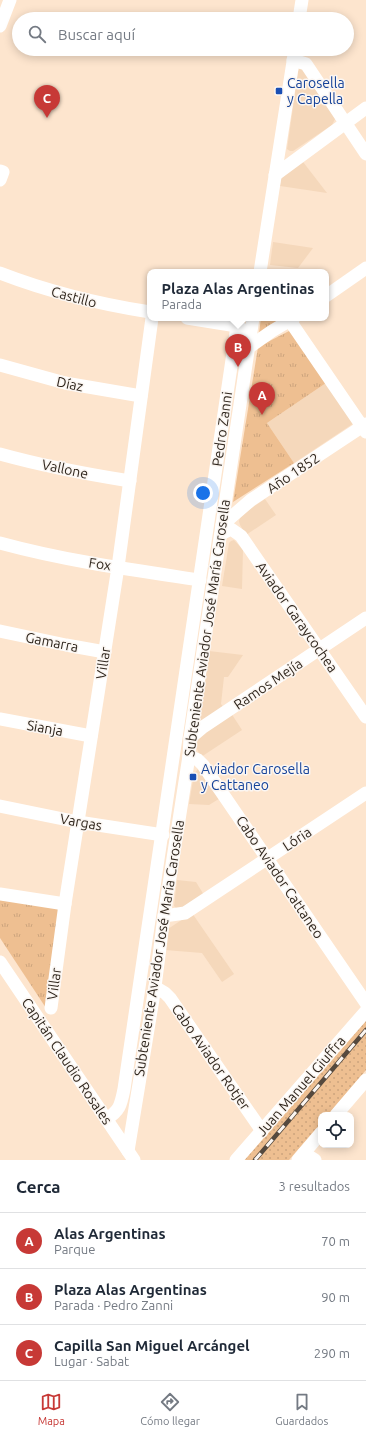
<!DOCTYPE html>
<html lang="es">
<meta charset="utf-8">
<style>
body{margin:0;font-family:Ubuntu,sans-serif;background:#f2f2f3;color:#1f2937}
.controls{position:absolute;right:12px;bottom:12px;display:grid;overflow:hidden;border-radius:8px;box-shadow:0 2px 10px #0003}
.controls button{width:36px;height:36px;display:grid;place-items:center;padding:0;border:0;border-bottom:1px solid #e0e1e3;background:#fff;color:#1f2937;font:20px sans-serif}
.you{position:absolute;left:203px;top:493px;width:14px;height:14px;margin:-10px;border:3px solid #fff;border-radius:50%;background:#1a73e8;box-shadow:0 0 0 6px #1a73e833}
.badge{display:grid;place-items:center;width:26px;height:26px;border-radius:50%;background:#c73936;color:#fff;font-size:13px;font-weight:700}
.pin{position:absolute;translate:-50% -33px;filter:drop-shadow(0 1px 2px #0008)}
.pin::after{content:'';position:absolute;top:21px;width:14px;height:12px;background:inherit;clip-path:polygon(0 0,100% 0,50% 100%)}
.popup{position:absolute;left:147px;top:269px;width:182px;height:52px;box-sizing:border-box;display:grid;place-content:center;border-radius:8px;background:#fff;filter:drop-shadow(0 1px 3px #0005);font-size:13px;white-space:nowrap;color:#747a83}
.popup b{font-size:15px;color:#1f2937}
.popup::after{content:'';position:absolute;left:50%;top:100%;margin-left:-8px;border:8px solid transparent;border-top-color:#fff}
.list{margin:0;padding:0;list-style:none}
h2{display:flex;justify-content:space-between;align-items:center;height:52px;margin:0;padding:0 16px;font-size:17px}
h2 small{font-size:13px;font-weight:400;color:#747a83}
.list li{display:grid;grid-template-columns:26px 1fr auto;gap:12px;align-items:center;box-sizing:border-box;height:56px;padding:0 16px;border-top:1px solid #e0e1e3}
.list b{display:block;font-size:15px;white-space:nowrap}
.list p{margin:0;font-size:13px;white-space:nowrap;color:#747a83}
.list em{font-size:13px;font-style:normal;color:#747a83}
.icon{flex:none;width:22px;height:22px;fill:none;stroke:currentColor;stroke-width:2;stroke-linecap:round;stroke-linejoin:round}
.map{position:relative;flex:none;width:366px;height:1160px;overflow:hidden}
.search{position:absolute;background:#fff;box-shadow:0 2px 10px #0003;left:12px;right:12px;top:12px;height:44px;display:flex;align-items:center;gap:10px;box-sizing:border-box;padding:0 14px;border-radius:22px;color:#747a83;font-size:15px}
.sheet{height:220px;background:#fff}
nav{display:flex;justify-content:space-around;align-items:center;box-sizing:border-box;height:56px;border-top:1px solid #e0e1e3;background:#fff;font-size:11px;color:#747a83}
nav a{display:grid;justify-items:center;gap:2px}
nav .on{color:#c73936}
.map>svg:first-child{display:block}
.built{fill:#f5d8bb}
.grass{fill:url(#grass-dots)}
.park{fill:url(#park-tufts)}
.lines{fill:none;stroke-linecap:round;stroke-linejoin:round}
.minor{stroke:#fff;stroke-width:13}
.rail-casing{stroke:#55493e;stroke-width:4.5}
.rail{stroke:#fbf6f2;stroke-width:3;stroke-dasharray:9;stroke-linecap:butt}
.transit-dot{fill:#1a4fb4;stroke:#fbf6f2;stroke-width:1.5}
.labels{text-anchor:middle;stroke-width:3;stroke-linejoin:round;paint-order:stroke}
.transit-label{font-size:14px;fill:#164399;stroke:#fbf6f2;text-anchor:start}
.street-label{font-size:14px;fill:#2f261d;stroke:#fbf6f2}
</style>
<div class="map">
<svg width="366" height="1160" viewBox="0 0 366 1160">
<defs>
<pattern id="grass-dots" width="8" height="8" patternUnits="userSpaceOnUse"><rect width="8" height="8" fill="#eebf91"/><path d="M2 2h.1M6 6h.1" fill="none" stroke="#cca47d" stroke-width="1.8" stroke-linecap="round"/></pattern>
<pattern id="park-tufts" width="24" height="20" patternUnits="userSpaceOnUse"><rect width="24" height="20" fill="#eebf91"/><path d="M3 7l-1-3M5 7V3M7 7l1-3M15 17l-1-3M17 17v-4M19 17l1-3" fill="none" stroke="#cca47d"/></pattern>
</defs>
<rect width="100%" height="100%" fill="#fde5ce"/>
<g class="built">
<path d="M 302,68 L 335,115 L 335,119 L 332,125 L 293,151 L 290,151 L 287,149 L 298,72 L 299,69 Z"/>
<path d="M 300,158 L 327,193 L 280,186 L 282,175 Z"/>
<path d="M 273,242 L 313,248 L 298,268 L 270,265 Z"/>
<path d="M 326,383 L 354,423 L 294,463 L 267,423 Z"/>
<path d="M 265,499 L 276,515 L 246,535 L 240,525 L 239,521 L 241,515 Z"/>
<path d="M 234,540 L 243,550 L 242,589 L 222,586 L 229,543 L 231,541 Z"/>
<path d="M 209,651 L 243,655 L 228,677 L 224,677 L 221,704 L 224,708 L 201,721 L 199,718 Z"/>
<path d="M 231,713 L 242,730 L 201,757 L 196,747 L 197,738 Z"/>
<path d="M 198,769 L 200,769 L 222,797 L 209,805 L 189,804 L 194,774 Z"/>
<path d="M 177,880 L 196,882 L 204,895 L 181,909 L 177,909 L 174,906 Z"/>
<path d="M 192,913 L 234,974 L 222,982 L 202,953 L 165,950 L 168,929 Z"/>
</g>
<path class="grass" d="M 366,1011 L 366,1070 L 328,1115 L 321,1115 L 321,1123 L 289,1160 L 238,1160 Z"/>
<g class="park">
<path d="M 261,318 L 282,318 L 259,333 Z"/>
<path d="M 291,330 L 326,383 L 267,423 L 294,463 L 233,502 L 258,347 Z"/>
<path d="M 0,899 L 54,907 L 59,910 L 46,1008 L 0,938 Z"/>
</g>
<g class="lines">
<g class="minor">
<path d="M 299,19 L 302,0"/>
<path d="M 0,26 L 10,0"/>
<path d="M 293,60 L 306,64 L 366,154"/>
<path d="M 0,171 L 3,172 L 0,180"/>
<path d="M 275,175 L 366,108"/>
<path d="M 260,272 L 295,49"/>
<path d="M 0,273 C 49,292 99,304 150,312"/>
<path d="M 326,296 L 366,268"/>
<path d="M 187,318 L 237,326 L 245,331"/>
<path d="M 288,318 L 366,432"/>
<path d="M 248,348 L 272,331 L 294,318"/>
<path d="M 0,365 L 65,383 L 141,396"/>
<path d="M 0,454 C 43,466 86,474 130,481"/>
<path d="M 222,525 L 251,500 L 366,424"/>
<path d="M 221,534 L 231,529 L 241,536 L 366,717"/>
<path d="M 0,543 C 66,561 133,570 200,580"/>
<path d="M 0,631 L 66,645 L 105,652"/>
<path d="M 0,719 L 91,736"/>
<path d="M 190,738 L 203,727 L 366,618"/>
<path d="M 189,756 L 198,760 L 203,765 L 366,1003"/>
<path d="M 0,806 L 78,822 L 163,835"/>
<path d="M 0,894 L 65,904"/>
<path d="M 164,916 L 185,913 L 366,793"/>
<path d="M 0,962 L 134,1160"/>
<path d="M 155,987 L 165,993 L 170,998 L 262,1131"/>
<path d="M 51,1008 L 65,904 L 118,567 L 152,318"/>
<path d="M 336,1115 L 366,1080"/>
<path d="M 106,1119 C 120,1111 121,1104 124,1089 L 237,326"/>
<path d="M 128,1151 L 155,987 L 164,916 L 189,756 L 190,738 L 253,318"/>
<path d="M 304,1153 L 315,1160"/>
<path d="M 236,1160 L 366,1011"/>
<path d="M 298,1160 L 321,1133"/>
</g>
<defs>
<path id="rail" d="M 255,1160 L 366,1030"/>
</defs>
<use href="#rail" class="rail-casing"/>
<use href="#rail" class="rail"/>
</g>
<g class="transit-dot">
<rect x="275" y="87" width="8" height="8" rx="2"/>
<rect x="189" y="773" width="8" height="8" rx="2"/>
</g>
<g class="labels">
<g class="transit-label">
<text x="287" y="88">Carosella<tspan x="287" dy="16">y Capella</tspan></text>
<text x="201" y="774">Aviador Carosella<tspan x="201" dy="16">y Cattaneo</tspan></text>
</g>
<g class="street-label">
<text transform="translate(74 297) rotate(15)" y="5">Castillo</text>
<text transform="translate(70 384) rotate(12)" y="5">Díaz</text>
<text transform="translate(222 429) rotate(-82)" y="5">Pedro Zanni</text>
<text transform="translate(65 469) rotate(12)" y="5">Vallone</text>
<text transform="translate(293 473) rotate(-34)" y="5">Año 1852</text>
<text transform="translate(100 564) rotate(9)" y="5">Fox</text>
<text transform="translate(297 617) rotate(55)" y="5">Aviador Garaycochea</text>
<text transform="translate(207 628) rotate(-82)" y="5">Subteniente Aviador José María Carosella</text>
<text transform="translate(52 642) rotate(11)" y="5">Gamarra</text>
<text transform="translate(103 663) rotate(-81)" y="5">Villar</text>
<text transform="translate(268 684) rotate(-34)" y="5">Ramos Mejía</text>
<text transform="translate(45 728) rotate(10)" y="5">Sianja</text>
<text transform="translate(81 822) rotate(10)" y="5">Vargas</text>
<text transform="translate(297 839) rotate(-33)" y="5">Lória</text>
<text transform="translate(280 877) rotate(56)" y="5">Cabo Aviador Cattaneo</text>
<text transform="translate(159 948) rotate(-81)" y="5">Subteniente Aviador José María Carosella</text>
<text transform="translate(54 984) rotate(-82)" y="5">Villar</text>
<text transform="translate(211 1057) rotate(55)" y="5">Cabo Aviador Rotjer</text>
<text transform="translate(67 1061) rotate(56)" y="5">Capitán Claudio Rosales</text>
<text transform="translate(301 1086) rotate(-49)" y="5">Juan Manuel Giuffra</text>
</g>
</g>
</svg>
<div class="controls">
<button><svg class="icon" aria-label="locate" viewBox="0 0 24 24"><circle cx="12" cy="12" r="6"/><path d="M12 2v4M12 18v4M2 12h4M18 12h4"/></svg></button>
</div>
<div class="you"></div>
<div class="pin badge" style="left:262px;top:415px">A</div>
<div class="pin badge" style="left:238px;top:367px">B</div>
<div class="popup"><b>Plaza Alas Argentinas</b>Parada</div>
<div class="pin badge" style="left:47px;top:118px">C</div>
<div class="search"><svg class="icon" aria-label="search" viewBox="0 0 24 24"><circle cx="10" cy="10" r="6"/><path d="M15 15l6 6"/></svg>Buscar aquí</div>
</div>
<section class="sheet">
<h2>Cerca<small>3 resultados</small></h2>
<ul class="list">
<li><span class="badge">A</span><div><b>Alas Argentinas</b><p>Parque</p></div><em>70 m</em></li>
<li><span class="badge">B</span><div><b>Plaza Alas Argentinas</b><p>Parada · Pedro Zanni</p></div><em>90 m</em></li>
<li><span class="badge">C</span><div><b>Capilla San Miguel Arcángel</b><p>Lugar · Sabat</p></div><em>290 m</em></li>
</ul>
</section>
<nav>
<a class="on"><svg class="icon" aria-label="map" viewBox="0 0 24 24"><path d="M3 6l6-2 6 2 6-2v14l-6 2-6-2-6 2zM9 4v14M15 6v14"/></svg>Mapa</a>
<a><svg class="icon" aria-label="directions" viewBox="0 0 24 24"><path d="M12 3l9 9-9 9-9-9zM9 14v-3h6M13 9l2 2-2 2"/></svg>Cómo llegar</a>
<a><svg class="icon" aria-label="saved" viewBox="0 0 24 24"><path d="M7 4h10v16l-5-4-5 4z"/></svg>Guardados</a>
</nav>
